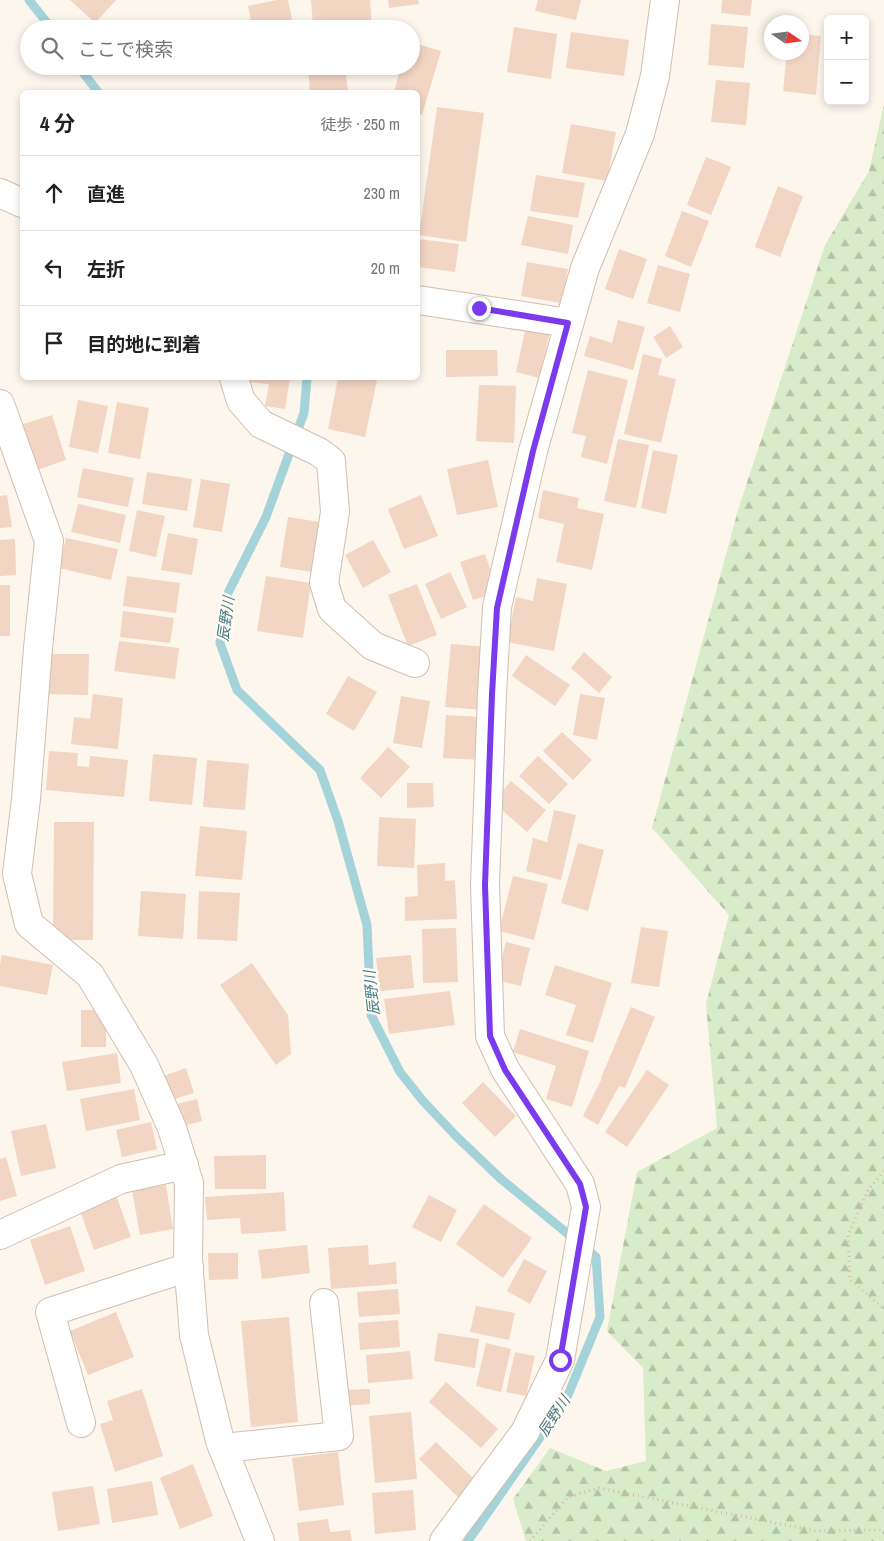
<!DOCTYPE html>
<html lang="ja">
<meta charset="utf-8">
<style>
body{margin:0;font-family:"Archivo Narrow","Noto Sans JP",sans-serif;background:#f6f6f6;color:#222}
.controls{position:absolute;right:15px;top:15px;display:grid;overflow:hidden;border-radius:8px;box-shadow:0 2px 8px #0003}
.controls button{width:45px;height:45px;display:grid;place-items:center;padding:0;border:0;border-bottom:1px solid #e0e0e0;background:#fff;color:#222;font:25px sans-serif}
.compass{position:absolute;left:764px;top:15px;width:45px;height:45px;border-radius:50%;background:#fff;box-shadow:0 2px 8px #0003;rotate:103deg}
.stop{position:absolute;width:15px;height:15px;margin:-11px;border:4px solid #7c3aed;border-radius:50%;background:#fff}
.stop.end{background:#7c3aed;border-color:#fff;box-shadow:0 1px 5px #0008}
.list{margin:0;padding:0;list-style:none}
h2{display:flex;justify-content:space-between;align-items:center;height:65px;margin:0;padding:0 20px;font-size:21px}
h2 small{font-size:16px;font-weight:400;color:#767676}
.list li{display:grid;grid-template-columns:32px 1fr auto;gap:15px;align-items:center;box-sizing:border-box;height:75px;padding:0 20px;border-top:1px solid #e0e0e0}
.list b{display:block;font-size:19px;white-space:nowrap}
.list em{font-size:16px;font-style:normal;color:#767676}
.icon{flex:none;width:28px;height:28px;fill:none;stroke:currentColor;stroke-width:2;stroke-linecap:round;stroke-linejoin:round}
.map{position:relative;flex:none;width:884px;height:1541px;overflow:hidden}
.search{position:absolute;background:#fff;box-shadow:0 2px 8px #0003;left:20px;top:20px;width:400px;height:55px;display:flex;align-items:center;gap:12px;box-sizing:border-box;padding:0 18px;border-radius:28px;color:#767676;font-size:19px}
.panel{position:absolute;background:#fff;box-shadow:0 2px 8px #0003;left:20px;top:90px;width:400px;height:290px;border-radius:8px}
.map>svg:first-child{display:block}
.forest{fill:url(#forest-firs)}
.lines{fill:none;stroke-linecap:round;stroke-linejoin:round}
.stream{stroke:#a5d3da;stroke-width:9}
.building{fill:#f3d5c3}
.minor-casing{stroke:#d1beb0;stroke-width:30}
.path{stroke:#d9b8a5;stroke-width:3;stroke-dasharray:1 4;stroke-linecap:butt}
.minor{stroke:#fff;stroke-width:28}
.route{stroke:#7c3aed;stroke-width:6}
.labels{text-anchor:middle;stroke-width:5;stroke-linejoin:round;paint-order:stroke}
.water-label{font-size:15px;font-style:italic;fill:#437c86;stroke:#fffaf3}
</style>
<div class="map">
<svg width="884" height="1541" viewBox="0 0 884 1541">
<defs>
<pattern id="forest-firs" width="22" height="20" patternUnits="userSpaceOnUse" patternTransform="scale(1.25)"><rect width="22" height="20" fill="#d8ecc9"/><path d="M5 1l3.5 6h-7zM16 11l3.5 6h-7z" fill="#b4c2a5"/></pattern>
</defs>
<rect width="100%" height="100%" fill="#fdf6ec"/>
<path class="forest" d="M 884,104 L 884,1541 L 526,1541 L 513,1499 L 550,1448 L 606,1471 L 646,1461 L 643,1368 L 607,1331 L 637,1172 L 717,1128 L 706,1004 L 729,915 L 652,828 L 738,510 L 825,245 L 869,171 Z"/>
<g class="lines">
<g class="stream">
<path d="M 29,0 L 52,29"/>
<path d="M 78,66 L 98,92"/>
<path d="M 307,378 L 304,413 L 266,517 L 228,593 L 220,643 L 237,690 L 320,770 L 338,821 L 367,925 L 371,1015 L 400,1072 L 423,1101 L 456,1136 L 501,1179 L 596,1257 L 600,1317 L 566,1400 L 468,1541"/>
</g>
</g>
<g class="building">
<path d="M 70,0 L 116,0 L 95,23 Z"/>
<path d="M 277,0 L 288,0 L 294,29 L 253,29 L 248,6 Z"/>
<path d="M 311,0 L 370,0 L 372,29 L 352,29 L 352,24 L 313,27 Z"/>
<path d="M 388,0 L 418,0 L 419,4 L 389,8 Z"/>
<path d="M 538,0 L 581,0 L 576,20 L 535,11 Z"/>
<path d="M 722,0 L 752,0 L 750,16 L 721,13 Z"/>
<path d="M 711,24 L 748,27 L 744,68 L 708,65 Z"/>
<path d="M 514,27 L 557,34 L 551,79 L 507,72 Z"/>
<path d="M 571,32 L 629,40 L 624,76 L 566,68 Z"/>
<path d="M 802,34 L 821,36 L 816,95 L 783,91 L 787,52 L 802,52 Z"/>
<path d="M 411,42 L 441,51 L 422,115 L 418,114 L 418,92 L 394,92 L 401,66 L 411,66 Z"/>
<path d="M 308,66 L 345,66 L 348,92 L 310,92 Z"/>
<path d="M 716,80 L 750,83 L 746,125 L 711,122 Z"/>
<path d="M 437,107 L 484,113 L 466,242 L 419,235 Z"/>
<path d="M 571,124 L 616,132 L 607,181 L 562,173 Z"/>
<path d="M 706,157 L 731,167 L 711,215 L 687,205 Z"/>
<path d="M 536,175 L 585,183 L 578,218 L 530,211 Z"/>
<path d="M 778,186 L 803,196 L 780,257 L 755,247 Z"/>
<path d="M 682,211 L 709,221 L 691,267 L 665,256 Z"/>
<path d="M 528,216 L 573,225 L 568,254 L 521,245 Z"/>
<path d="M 418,239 L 459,244 L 455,272 L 418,267 Z"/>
<path d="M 619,249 L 647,259 L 633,299 L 605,289 Z"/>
<path d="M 527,262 L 568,269 L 561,303 L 521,296 Z"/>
<path d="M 658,265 L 690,274 L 680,312 L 647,303 Z"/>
<path d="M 618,320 L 645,327 L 633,370 L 584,356 L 590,336 L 612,343 Z"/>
<path d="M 670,326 L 683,347 L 666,358 L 653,337 Z"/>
<path d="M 526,327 L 550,332 L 539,378 L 516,372 Z"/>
<path d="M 446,350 L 497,350 L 498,376 L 446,377 Z"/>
<path d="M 643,354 L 662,359 L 658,375 L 676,379 L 661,443 L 624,434 Z"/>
<path d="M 588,370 L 628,380 L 607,464 L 581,457 L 586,436 L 572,433 Z"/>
<path d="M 249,378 L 290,378 L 285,409 L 265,406 L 269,384 L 248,382 Z"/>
<path d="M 338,378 L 367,378 L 377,380 L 365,437 L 328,429 Z"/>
<path d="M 479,385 L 516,386 L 514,443 L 476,441 Z"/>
<path d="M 78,400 L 108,406 L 98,453 L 69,447 Z"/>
<path d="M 117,402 L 149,408 L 140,459 L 108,453 Z"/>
<path d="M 52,415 L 66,460 L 34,471 L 20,425 Z"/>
<path d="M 618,439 L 649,445 L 636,508 L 604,501 Z"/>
<path d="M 653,450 L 678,455 L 666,514 L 641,508 Z"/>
<path d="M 488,460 L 498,507 L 457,515 L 447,469 Z"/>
<path d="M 83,468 L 134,478 L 128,507 L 77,497 Z"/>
<path d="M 147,472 L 192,479 L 187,511 L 142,504 Z"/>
<path d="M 201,479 L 230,484 L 222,532 L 193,527 Z"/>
<path d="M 543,490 L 579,498 L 577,508 L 604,514 L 592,570 L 556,562 L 564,524 L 538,518 Z"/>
<path d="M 7,495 L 12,527 L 0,528 L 0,496 Z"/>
<path d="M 421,495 L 438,536 L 404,549 L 388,509 Z"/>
<path d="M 78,504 L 126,515 L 120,543 L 71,532 Z"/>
<path d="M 137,510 L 165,516 L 156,557 L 129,551 Z"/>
<path d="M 288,517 L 320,522 L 312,572 L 280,567 Z"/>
<path d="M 168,533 L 198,539 L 192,575 L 161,570 Z"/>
<path d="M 66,538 L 118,549 L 111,580 L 59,568 Z"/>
<path d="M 15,539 L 16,575 L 0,576 L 0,540 Z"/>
<path d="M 373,540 L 391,572 L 363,588 L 345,555 Z"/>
<path d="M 485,554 L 498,592 L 473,600 L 460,562 Z"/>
<path d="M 450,572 L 467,607 L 441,619 L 425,584 Z"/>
<path d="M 127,576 L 180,583 L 176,613 L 123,606 Z"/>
<path d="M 266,576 L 311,583 L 303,638 L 257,631 Z"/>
<path d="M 537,578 L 567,584 L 554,651 L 507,642 L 516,597 L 533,601 Z"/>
<path d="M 417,584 L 437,635 L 408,646 L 388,595 Z"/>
<rect x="0" y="585" width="10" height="51"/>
<path d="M 123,611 L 174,618 L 170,643 L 120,637 Z"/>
<path d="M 119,641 L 179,648 L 175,679 L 114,671 Z"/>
<path d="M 451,644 L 489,647 L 483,710 L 445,707 Z"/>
<path d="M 584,652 L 612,677 L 599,693 L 571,668 Z"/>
<path d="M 45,654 L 89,654 L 88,695 L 44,694 Z"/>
<path d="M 526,655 L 570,685 L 555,706 L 512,676 Z"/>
<path d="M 348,676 L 377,692 L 354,731 L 326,714 Z"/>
<path d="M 93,694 L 123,698 L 118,749 L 71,744 L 74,717 L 90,719 Z"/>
<path d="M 580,694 L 605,698 L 597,740 L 573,735 Z"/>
<path d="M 401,696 L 430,701 L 422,748 L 393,743 Z"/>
<path d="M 446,715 L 483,717 L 481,760 L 443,758 Z"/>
<path d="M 562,732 L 592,760 L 573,780 L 543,751 Z"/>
<path d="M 388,747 L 410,767 L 381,798 L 360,778 Z"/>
<path d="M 49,751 L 78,753 L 77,766 L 89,767 L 90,756 L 128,760 L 124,797 L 46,790 Z"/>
<path d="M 153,754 L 197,758 L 192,805 L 149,801 Z"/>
<path d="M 538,756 L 568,784 L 549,804 L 519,776 Z"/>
<path d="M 207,760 L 249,764 L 245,810 L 203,807 Z"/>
<path d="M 511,781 L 546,810 L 527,832 L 493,802 Z"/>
<path d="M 407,783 L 433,783 L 434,807 L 407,808 Z"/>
<path d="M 554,810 L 576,815 L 561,880 L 526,871 L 533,838 L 547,842 Z"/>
<path d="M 379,817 L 416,819 L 414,868 L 377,866 Z"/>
<path d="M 54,822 L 94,822 L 93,940 L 53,940 Z"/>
<path d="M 200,826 L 247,831 L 242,880 L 195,876 Z"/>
<path d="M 578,843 L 604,850 L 588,911 L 561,903 Z"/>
<path d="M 445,863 L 445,881 L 455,880 L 457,919 L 405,921 L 405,897 L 418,896 L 417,865 Z"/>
<path d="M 513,876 L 548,884 L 534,940 L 499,931 Z"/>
<path d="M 141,891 L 186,894 L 183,939 L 138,936 Z"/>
<path d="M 199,891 L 240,893 L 237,941 L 197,939 Z"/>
<path d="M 641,927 L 668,931 L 659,987 L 631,983 Z"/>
<path d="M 456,928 L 458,982 L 423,983 L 422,929 Z"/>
<path d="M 506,942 L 530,948 L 521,986 L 496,980 Z"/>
<path d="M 2,955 L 53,965 L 47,995 L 0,986 L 0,964 Z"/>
<path d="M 411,955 L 414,988 L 380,991 L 376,958 Z"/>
<path d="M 252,963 L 288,1015 L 291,1054 L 276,1065 L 220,985 Z"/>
<path d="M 555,965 L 612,983 L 593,1043 L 566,1035 L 576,1005 L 545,995 Z"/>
<path d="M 450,991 L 455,1025 L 389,1034 L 384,999 Z"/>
<path d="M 631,1007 L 655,1017 L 625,1088 L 619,1086 L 598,1125 L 583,1116 L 602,1078 L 601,1078 Z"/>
<rect x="81" y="1010" width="25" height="37"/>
<path d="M 520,1029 L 589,1051 L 572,1107 L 546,1099 L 556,1066 L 513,1052 Z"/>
<path d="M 117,1053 L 121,1083 L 67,1091 L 62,1062 Z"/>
<path d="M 186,1068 L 194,1093 L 168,1101 L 161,1077 Z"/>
<path d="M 647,1070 L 669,1085 L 627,1147 L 605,1132 Z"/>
<path d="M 483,1082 L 516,1116 L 495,1137 L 462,1103 Z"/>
<path d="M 134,1089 L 140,1120 L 86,1131 L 80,1099 Z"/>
<path d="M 197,1099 L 202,1121 L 179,1127 L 173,1105 Z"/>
<path d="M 151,1122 L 157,1149 L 122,1157 L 116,1130 Z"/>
<path d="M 46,1124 L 56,1168 L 21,1176 L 11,1131 Z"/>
<path d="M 266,1155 L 266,1189 L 215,1189 L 214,1156 Z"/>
<path d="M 6,1157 L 17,1196 L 0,1201 L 0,1159 Z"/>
<path d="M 166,1185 L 173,1229 L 140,1235 L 132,1190 Z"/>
<path d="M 115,1192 L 131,1237 L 94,1250 L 78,1205 Z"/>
<path d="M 284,1192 L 286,1231 L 241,1234 L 240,1218 L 207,1220 L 205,1197 Z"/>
<path d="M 429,1195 L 457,1210 L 441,1242 L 412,1227 Z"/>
<path d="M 484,1204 L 532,1238 L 503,1278 L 456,1244 Z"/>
<path d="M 70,1226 L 85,1271 L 45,1285 L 30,1240 Z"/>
<path d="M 307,1245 L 310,1273 L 262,1279 L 258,1250 Z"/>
<path d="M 368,1245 L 369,1265 L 396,1262 L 397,1284 L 331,1289 L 328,1248 Z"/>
<path d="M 208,1253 L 238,1253 L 238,1279 L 209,1280 Z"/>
<path d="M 524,1259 L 547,1271 L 530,1304 L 507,1291 Z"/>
<path d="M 398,1289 L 400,1314 L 359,1317 L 357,1292 Z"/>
<path d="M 476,1306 L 515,1313 L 509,1340 L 470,1332 Z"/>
<path d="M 116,1312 L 134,1357 L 88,1375 L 70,1331 Z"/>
<path d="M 289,1317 L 298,1422 L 251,1427 L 241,1321 Z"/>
<path d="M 398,1320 L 400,1347 L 360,1350 L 358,1323 Z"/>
<path d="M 438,1333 L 479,1339 L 475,1368 L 434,1361 Z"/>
<path d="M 486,1343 L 511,1349 L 501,1392 L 476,1386 Z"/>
<path d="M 410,1351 L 413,1379 L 368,1383 L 366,1355 Z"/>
<path d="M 515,1352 L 535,1356 L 526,1396 L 506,1392 Z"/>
<path d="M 446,1382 L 498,1429 L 481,1448 L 429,1402 Z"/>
<path d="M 142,1389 L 163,1456 L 115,1472 L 100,1424 L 113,1420 L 107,1401 Z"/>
<path d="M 370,1389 L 370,1404 L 344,1406 L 342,1390 Z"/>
<path d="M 411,1412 L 417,1479 L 375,1483 L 369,1416 Z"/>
<path d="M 436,1442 L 475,1480 L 458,1497 L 419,1459 Z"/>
<path d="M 338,1452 L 344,1505 L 299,1511 L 292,1458 Z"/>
<path d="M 193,1464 L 213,1516 L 180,1529 L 160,1478 Z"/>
<path d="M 152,1481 L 158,1515 L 112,1523 L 107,1489 Z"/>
<path d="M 93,1486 L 100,1524 L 58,1531 L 52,1492 Z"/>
<path d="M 413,1490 L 416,1530 L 375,1534 L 372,1493 Z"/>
<path d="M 328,1519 L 330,1532 L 350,1530 L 352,1541 L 299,1541 L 297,1523 Z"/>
</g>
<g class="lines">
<defs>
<g id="minor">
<path d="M 0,193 L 22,203"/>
<path d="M 418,300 L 569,323"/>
<path d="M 234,378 L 241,401 L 261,424 L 319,452 L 331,461 L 335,512 L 324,583 L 332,609 L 373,646 L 415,663"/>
<path d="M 0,404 L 49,541 L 38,648 L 26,799 L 17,874 L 29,924 L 90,975 L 144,1065 L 172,1128 L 189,1183 L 188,1260 L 194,1335 L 220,1441 L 260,1541"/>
<path d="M 0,1235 L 121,1179 L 184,1165"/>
<path d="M 81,1423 L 50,1312 L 189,1267"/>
<path d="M 223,1448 L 339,1436 L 324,1303"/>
<path d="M 444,1541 L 525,1432 L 560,1360 L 586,1207 L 580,1184 L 505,1069 L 490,1036 L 485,885 L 492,694 L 497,607 L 533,451 L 585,268 L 640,134 L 655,76 L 665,0"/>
</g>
</defs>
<use href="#minor" class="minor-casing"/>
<g class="path">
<path d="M 884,1171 L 868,1190 L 848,1235 L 850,1280 L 884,1309"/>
<path d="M 530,1541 L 568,1497 L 599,1488 L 816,1531 L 884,1530"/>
</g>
<use href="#minor" class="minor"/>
</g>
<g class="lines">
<path class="route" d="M 479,308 L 568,323 L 533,451 L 497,608 L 492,694 L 485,885 L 490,1036 L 505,1070 L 580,1184 L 586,1207 L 560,1360"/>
</g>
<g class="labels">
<g class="water-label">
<text transform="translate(226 619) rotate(-82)" y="5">辰野川</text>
<text transform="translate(372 993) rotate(-96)" y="5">辰野川</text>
<text transform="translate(554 1416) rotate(-57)" y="5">辰野川</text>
</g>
</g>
</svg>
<div class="controls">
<button>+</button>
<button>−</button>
</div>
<svg class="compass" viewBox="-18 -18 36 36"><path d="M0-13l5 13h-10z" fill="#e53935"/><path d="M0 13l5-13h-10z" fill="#767676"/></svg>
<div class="stop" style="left:560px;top:1360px"></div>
<div class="stop end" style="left:479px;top:308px"></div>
<div class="search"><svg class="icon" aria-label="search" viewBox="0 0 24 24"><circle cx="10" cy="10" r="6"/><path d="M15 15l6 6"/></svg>ここで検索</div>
<section class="panel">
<h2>4 分<small>徒歩 · 250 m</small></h2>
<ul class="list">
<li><svg class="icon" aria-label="ahead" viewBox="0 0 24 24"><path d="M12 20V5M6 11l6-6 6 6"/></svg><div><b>直進</b></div><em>230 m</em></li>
<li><svg class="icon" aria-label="left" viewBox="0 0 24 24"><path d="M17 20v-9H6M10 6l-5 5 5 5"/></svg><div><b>左折</b></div><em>20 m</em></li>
<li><svg class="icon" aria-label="arrive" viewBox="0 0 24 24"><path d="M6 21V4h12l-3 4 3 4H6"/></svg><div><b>目的地に到着</b></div></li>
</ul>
</section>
</div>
